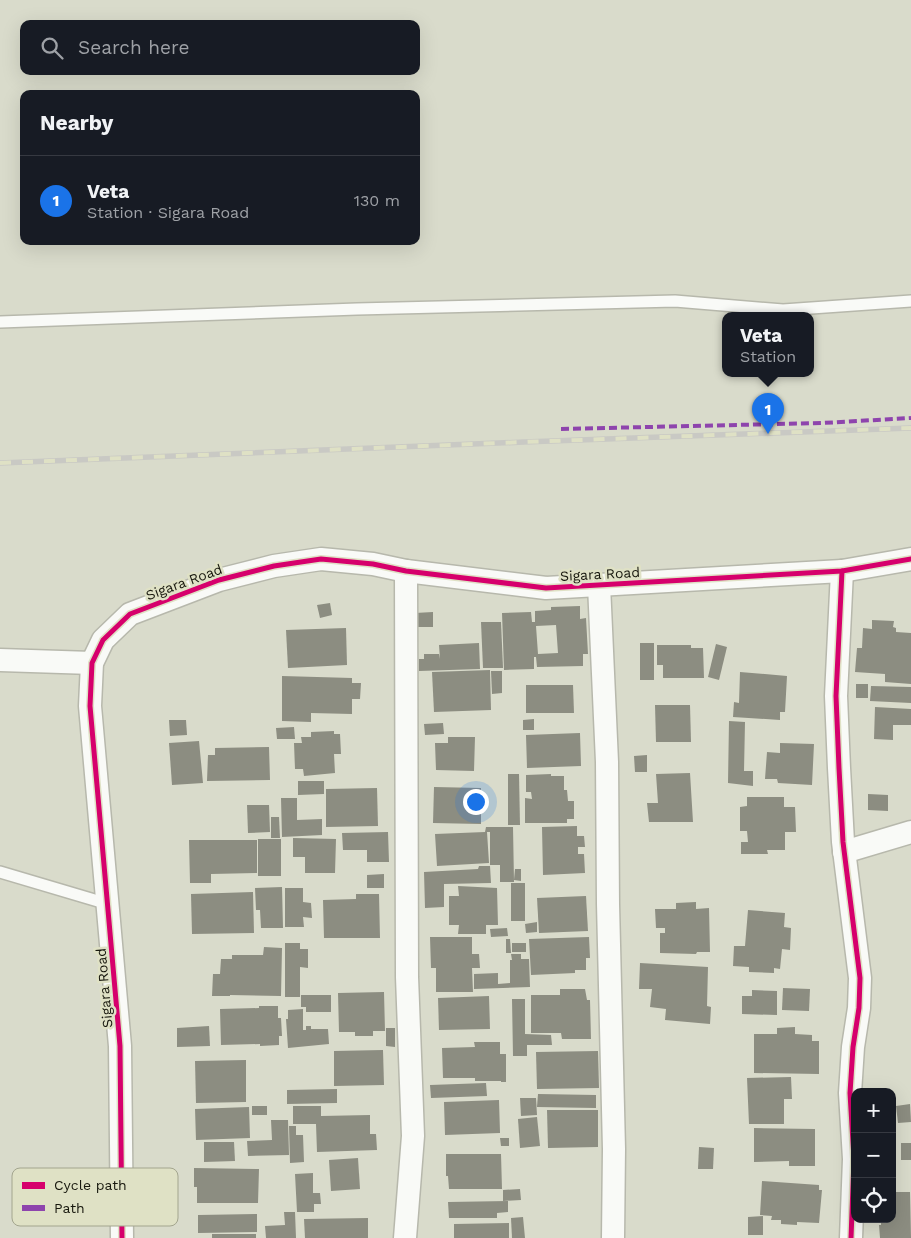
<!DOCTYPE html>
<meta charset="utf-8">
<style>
body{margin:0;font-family:"Work Sans",sans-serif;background:#242831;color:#f1f3f6}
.controls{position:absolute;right:15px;bottom:15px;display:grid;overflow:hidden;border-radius:10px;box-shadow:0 5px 20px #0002}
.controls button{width:45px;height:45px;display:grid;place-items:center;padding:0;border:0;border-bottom:1px solid #363941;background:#171b24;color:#f1f3f6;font:25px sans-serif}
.you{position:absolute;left:475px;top:801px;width:18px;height:18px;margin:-12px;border:4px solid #fff;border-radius:50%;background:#1a73e8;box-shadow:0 0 0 8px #1a73e833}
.badge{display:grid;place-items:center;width:32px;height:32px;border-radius:50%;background:#1a73e8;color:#fff;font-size:16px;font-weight:700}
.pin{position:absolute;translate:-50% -41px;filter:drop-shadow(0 1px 2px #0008)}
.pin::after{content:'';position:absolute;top:26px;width:18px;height:15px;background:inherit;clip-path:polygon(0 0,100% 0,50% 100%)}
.popup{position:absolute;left:722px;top:312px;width:92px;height:65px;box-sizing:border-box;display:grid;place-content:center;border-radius:10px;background:#171b24;filter:drop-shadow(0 1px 4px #0005);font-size:16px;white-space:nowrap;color:#9ea1a6}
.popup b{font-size:19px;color:#f1f3f6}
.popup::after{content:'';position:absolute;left:50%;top:100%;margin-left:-10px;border:10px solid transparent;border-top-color:#171b24}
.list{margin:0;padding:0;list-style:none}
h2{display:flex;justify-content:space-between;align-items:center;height:65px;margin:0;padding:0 20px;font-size:21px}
h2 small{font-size:16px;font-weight:400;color:#9ea1a6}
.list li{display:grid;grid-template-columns:32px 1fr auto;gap:15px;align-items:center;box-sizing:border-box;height:90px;padding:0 20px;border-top:1px solid #363941}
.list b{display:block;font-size:19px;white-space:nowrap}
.list p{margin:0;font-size:16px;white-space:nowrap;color:#9ea1a6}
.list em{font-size:16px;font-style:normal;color:#9ea1a6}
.icon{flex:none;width:28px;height:28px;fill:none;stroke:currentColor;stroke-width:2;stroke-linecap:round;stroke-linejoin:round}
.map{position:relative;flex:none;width:911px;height:1238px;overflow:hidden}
.search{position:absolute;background:#171b24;box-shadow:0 5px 20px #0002;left:20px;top:20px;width:400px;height:55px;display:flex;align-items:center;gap:12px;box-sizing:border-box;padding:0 18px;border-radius:10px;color:#9ea1a6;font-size:19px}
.panel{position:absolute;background:#171b24;box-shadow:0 5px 20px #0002;left:20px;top:90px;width:400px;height:155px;border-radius:10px}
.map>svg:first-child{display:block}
.building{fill:#8c8d81;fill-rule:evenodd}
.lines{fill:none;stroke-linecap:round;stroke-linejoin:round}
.lane-casing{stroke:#b7b8ac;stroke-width:14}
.street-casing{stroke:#b7b8ac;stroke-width:25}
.lane{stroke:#f9faf7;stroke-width:11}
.street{stroke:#f9faf7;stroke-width:22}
.rail-casing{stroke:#c9c9c4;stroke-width:5.5}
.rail{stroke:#dfe1c5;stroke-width:4;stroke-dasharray:11;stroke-linecap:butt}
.quiet{stroke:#8e44ad;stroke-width:4;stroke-dasharray:8 4;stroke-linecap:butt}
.cycleway-casing{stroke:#dfe1c5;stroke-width:8}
.cycleway{stroke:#d6006c;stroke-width:5}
.labels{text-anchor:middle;stroke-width:5;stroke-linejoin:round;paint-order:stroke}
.street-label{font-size:14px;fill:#18180e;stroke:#dfe1c5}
.key{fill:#dfe1c5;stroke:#a3a58e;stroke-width:1}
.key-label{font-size:14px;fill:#18180e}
</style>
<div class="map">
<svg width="911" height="1238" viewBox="0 0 911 1238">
<rect width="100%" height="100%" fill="#d9dbcb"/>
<g class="building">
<path d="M 330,603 L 332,615 L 320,618 L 317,605 Z"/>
<path d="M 580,606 L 580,619 L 586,618 L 588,654 L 583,654 L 583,666 L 537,667 L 536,657 L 534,657 L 534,669 L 504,670 L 502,613 L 531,612 L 532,622 L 535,622 L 535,611 L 551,610 L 551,607 ZM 556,625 L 558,653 L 538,654 L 536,626 Z"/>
<path d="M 433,612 L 433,627 L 415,627 L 415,613 Z"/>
<path d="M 872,620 L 894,621 L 893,627 L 896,628 L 896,632 L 911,633 L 911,684 L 885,682 L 885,674 L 855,672 L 857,648 L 862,648 L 863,628 L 872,629 Z"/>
<path d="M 481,622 L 501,622 L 503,668 L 483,668 Z"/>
<path d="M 346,628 L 347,665 L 288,668 L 286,630 Z"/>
<path d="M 479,643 L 480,669 L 419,671 L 419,659 L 424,659 L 424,654 L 439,654 L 440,659 L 439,645 Z"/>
<rect x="640" y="643" width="14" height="37"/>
<path d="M 716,644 L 727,647 L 719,680 L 708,677 Z"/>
<path d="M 657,645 L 691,645 L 691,648 L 703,648 L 704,678 L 663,678 L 663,665 L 657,665 Z"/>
<path d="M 490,670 L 491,710 L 434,712 L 432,672 Z"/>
<path d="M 491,671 L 502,671 L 502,693 L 492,694 Z"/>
<path d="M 740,672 L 787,676 L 785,712 L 780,712 L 780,720 L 733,717 L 734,702 L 739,703 Z"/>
<path d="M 282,676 L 352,678 L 352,683 L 361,683 L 360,699 L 352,699 L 352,714 L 311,713 L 311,722 L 282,721 Z"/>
<rect x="856" y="684" width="12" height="14"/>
<path d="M 526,685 L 573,685 L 574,713 L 526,713 Z"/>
<path d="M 871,686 L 911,687 L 911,703 L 870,701 Z"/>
<path d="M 655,705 L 690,705 L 691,742 L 656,742 Z"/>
<path d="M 875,707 L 911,709 L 911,725 L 893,725 L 893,740 L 874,739 Z"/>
<path d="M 534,719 L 534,730 L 523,730 L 523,720 Z"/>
<path d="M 169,720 L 186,720 L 187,735 L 170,736 Z"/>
<path d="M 729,721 L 745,722 L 744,771 L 753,771 L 753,786 L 728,783 Z"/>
<path d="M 443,723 L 444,734 L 425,735 L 424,724 Z"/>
<path d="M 294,727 L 295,739 L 277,739 L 276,728 Z"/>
<path d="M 334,731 L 334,734 L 340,734 L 341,754 L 334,754 L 335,773 L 304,776 L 303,769 L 295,769 L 294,743 L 302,743 L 301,737 L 311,737 L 311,732 Z"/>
<path d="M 580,733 L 581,766 L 527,768 L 526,735 Z"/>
<path d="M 448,737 L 475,737 L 474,771 L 436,770 L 435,743 L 448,743 Z"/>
<path d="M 199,741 L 203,783 L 172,785 L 169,743 Z"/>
<path d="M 780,743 L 814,744 L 812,785 L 778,783 L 777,779 L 765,779 L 767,752 L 780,753 Z"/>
<path d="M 269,747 L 270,780 L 207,781 L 208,755 L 215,755 L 215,748 Z"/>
<path d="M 647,755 L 647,772 L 635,772 L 634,756 Z"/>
<path d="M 690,773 L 693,822 L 649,822 L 647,803 L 658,803 L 656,774 Z"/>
<path d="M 508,774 L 519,774 L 520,825 L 508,825 Z"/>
<path d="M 551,774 L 551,776 L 564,776 L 564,790 L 567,790 L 568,801 L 574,801 L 574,819 L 567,819 L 567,823 L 525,823 L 525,798 L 532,799 L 531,792 L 526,792 L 526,775 Z"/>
<path d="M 298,781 L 324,781 L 324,794 L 298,795 Z"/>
<path d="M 434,787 L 481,788 L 481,824 L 433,823 Z"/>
<path d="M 377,788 L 378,826 L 326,827 L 326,789 Z"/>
<path d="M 868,794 L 888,795 L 888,811 L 868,810 Z"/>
<path d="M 747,797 L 784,797 L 784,807 L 795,807 L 796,832 L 785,832 L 785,850 L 767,850 L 768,854 L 741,854 L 741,842 L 748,842 L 747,831 L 740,831 L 740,807 L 747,806 Z"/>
<path d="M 281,798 L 297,798 L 297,820 L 322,819 L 322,835 L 282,837 Z"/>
<path d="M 247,805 L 269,805 L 270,832 L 248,833 Z"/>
<path d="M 271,817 L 279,817 L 280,838 L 271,838 Z"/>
<path d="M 577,826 L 577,836 L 584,836 L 585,847 L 578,847 L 578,854 L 584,854 L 585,873 L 543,875 L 542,827 Z"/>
<path d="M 486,827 L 513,827 L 514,882 L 500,882 L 500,865 L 490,865 L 490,832 L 487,832 L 489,863 L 437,866 L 435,834 L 485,832 Z"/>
<path d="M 388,832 L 389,862 L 367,862 L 367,850 L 343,850 L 342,833 Z"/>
<path d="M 293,838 L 336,839 L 335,873 L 305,873 L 305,857 L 293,857 Z"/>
<rect x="258" y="839" width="23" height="37"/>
<path d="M 189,840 L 257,840 L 257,873 L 211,874 L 211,883 L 190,883 Z"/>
<path d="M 479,866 L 490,866 L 491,883 L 444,884 L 444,907 L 425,908 L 424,872 L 478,869 Z"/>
<path d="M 515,869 L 521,869 L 521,881 L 514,880 Z"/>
<path d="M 384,874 L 384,888 L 367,888 L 367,875 Z"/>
<rect x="511" y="883" width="14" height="38"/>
<path d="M 458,886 L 497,888 L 498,925 L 486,925 L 486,934 L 458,934 L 459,925 L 449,925 L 449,896 L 459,896 Z"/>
<path d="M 282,887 L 283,928 L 261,928 L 260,910 L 256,910 L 255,888 Z"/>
<path d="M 285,888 L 303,888 L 303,902 L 311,903 L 312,918 L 303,917 L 304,927 L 285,927 Z"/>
<path d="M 253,892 L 254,933 L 192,934 L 191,894 Z"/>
<path d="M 356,894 L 379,894 L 380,938 L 324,938 L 323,900 L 356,899 Z"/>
<path d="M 586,896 L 588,931 L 539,933 L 537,898 Z"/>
<path d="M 696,902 L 696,909 L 709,908 L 710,952 L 697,952 L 696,954 L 660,953 L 660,933 L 665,933 L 665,928 L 656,928 L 655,909 L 676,909 L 676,903 Z"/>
<path d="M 748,910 L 785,913 L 784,927 L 791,928 L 790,950 L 782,949 L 780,969 L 774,968 L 774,973 L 749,972 L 749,967 L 733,966 L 734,946 L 745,946 Z"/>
<path d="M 537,922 L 537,932 L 526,933 L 525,924 Z"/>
<path d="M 507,928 L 508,936 L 491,937 L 490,929 Z"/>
<path d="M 430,937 L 472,937 L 472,954 L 479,954 L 480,968 L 472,968 L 473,992 L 436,992 L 436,968 L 431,968 Z"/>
<path d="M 589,937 L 590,958 L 586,958 L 586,970 L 575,970 L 575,973 L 531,975 L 529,939 Z"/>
<path d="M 506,939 L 510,939 L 511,953 L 506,953 Z"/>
<path d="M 285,943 L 300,943 L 300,949 L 308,949 L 308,968 L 300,967 L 300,997 L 285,997 Z"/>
<rect x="512" y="943" width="14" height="9"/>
<path d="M 264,947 L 282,948 L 281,996 L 230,995 L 230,996 L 212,996 L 213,974 L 220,974 L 221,959 L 232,959 L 232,955 L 263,955 Z"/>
<path d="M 511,954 L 521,954 L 521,959 L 529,959 L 530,987 L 474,989 L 474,974 L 498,973 L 498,984 L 510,983 L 510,960 L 512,960 Z"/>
<path d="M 640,963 L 708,967 L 707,1006 L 711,1007 L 710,1024 L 665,1020 L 666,1009 L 650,1007 L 652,989 L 639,989 Z"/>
<path d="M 783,988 L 810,989 L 809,1011 L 782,1010 Z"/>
<path d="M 560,989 L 585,989 L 587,1000 L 590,1000 L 591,1039 L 562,1039 L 561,1033 L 531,1033 L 531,995 L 560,995 Z"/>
<path d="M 752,990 L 777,991 L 777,1015 L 742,1014 L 742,996 L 752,996 Z"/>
<path d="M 384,992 L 385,1031 L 373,1031 L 373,1036 L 355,1036 L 355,1032 L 339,1032 L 338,993 Z"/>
<path d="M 301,995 L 331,995 L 331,1012 L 306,1012 L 306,1007 L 301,1007 Z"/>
<path d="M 489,996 L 490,1029 L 439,1030 L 438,998 Z"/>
<path d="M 512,999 L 525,999 L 525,1034 L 551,1035 L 552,1045 L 527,1045 L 527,1056 L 513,1056 Z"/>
<path d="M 259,1006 L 278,1006 L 278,1018 L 281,1018 L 282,1036 L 279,1036 L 279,1045 L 260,1046 L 260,1044 L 221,1045 L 220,1009 L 259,1008 Z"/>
<path d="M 303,1009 L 303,1030 L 306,1030 L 306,1026 L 311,1026 L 311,1029 L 328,1029 L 329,1044 L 288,1048 L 286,1019 L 288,1019 L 288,1010 Z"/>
<path d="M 209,1026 L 210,1046 L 177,1047 L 177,1028 Z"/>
<path d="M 795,1027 L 795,1034 L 812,1035 L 812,1041 L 819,1041 L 819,1074 L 754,1073 L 754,1034 L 777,1034 L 777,1028 Z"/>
<path d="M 386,1028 L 395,1028 L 395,1047 L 386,1046 Z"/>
<path d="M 474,1042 L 500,1042 L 500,1054 L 506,1054 L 506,1082 L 501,1082 L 501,1081 L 475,1081 L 475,1078 L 443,1078 L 442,1048 L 475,1047 Z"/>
<path d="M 383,1050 L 384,1085 L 334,1086 L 334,1051 Z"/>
<path d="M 598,1051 L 599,1088 L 537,1089 L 536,1052 Z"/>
<path d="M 246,1060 L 246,1102 L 196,1103 L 195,1061 Z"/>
<path d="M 791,1077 L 792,1099 L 784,1099 L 784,1124 L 749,1124 L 747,1078 Z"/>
<path d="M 486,1083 L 487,1096 L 431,1098 L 430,1085 Z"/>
<path d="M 337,1089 L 337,1103 L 287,1104 L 287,1090 Z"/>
<path d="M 538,1094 L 596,1095 L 596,1108 L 537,1107 Z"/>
<path d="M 520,1098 L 536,1098 L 537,1115 L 521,1116 Z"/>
<path d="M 499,1100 L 500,1133 L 445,1135 L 444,1102 Z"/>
<path d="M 910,1104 L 911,1122 L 898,1123 L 896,1106 Z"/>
<rect x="252" y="1106" width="15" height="9"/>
<path d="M 293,1106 L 321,1106 L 321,1116 L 370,1115 L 370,1134 L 376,1134 L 377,1150 L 317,1152 L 316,1124 L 293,1124 Z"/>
<path d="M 249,1107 L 250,1138 L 196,1140 L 195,1109 Z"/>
<path d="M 547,1110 L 598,1110 L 598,1147 L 548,1148 Z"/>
<path d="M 537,1117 L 540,1146 L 520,1148 L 518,1119 Z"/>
<path d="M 271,1120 L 288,1120 L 289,1155 L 248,1156 L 247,1141 L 272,1140 Z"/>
<path d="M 289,1126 L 296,1126 L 296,1135 L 303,1135 L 304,1162 L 290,1163 Z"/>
<path d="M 754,1128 L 815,1129 L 815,1166 L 789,1166 L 789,1161 L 754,1162 Z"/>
<path d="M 500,1138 L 509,1138 L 509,1146 L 501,1146 Z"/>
<path d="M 204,1142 L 234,1142 L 235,1161 L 204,1162 Z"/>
<rect x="901" y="1143" width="10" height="17"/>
<path d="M 699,1147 L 714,1148 L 713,1169 L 698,1169 Z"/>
<path d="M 446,1154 L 501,1154 L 502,1189 L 449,1189 L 448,1176 L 446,1176 Z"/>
<path d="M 358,1158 L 360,1189 L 331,1191 L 329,1160 Z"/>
<path d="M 194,1168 L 259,1169 L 258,1203 L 197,1203 L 197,1187 L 194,1187 Z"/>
<path d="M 313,1173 L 313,1193 L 320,1193 L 321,1204 L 314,1204 L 314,1212 L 297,1212 L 295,1174 Z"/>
<path d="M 762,1181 L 819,1185 L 819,1190 L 822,1190 L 819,1223 L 797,1222 L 797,1225 L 781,1224 L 781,1220 L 771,1220 L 772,1216 L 760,1215 Z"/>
<path d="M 520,1189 L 521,1200 L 503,1201 L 503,1190 Z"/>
<path d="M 892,1192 L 910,1192 L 911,1238 L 880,1238 L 879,1225 L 881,1225 L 881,1219 L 892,1219 Z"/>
<path d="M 508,1201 L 508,1212 L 497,1213 L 497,1218 L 449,1218 L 448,1202 Z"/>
<path d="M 284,1212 L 295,1212 L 296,1238 L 266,1238 L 265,1226 L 285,1225 Z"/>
<path d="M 257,1214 L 257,1232 L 198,1233 L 198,1215 Z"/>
<path d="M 763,1216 L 763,1235 L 748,1235 L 748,1217 Z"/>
<path d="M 523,1217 L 525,1238 L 512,1238 L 511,1218 Z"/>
<path d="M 368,1218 L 368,1238 L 305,1238 L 304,1219 Z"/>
<path d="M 509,1223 L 509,1238 L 454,1238 L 454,1224 Z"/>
<rect x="212" y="1234" width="44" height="4"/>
</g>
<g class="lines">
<defs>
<g id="lane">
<path d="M 0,322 L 357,309 L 675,301 L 783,310 L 911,301"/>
<path d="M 0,872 L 108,904"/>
</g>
<g id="street">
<path d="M 842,571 L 836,696 L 839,768 L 843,842 L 860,978 L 859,1008 L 853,1047 L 850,1093 L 854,1159 L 851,1238"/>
<path d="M 599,585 L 607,762 L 608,904 L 614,1149 L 613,1238"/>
<path d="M 0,660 L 92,663"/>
<path d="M 844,852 L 911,832"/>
<path d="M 122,1238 L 120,1046 L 90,706 L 92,663 L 103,640 L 130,614 L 219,580 L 274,566 L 321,559 L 373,564 L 406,571 L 546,588 L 842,571 L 911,559"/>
<path d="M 405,1238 L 413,1136 L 407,977 L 406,571"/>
</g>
</defs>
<use href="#lane" class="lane-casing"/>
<use href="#street" class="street-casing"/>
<use href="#lane" class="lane"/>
<use href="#street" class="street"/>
<defs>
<path id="rail" d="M 0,463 L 524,442 L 911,428"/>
</defs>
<use href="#rail" class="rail-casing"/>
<use href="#rail" class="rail"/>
<path class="quiet" d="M 561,429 L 822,423 L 911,418"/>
<defs>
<g id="cycleway">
<path d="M 842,571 L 836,696 L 839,768 L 843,842 L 860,978 L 859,1008 L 853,1047 L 850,1093 L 854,1159 L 851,1238"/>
<path d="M 122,1238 L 120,1046 L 90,706 L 92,663 L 103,640 L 130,614 L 219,580 L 274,566 L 321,559 L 373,564 L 406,571 L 546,588 L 842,571 L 911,559"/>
</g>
</defs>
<use href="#cycleway" class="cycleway-casing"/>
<use href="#cycleway" class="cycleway"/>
</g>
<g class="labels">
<g class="street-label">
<text transform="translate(600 574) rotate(-3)" y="5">Sigara Road</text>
<text transform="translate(184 582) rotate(-20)" y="5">Sigara Road</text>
<text transform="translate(104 988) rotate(-95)" y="5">Sigara Road</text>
</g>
</g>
<rect x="12" y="1168" width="166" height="58" rx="8" class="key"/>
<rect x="22" y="1182" width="23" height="7" fill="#d6006c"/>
<rect x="22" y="1205" width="23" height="6" fill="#8e44ad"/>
<g class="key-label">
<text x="54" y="1190">Cycle path</text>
<text x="54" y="1213">Path</text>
</g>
</svg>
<div class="controls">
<button>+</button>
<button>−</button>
<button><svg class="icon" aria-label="locate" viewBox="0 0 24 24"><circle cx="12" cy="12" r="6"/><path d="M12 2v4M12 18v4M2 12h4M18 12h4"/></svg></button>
</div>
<div class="you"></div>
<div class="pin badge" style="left:768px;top:434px">1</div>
<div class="popup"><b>Veta</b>Station</div>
<div class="search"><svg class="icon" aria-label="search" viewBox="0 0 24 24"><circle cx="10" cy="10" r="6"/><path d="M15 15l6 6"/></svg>Search here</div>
<section class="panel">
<h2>Nearby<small></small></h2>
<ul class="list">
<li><span class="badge">1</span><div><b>Veta</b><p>Station · Sigara Road</p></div><em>130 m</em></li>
</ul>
</section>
</div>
